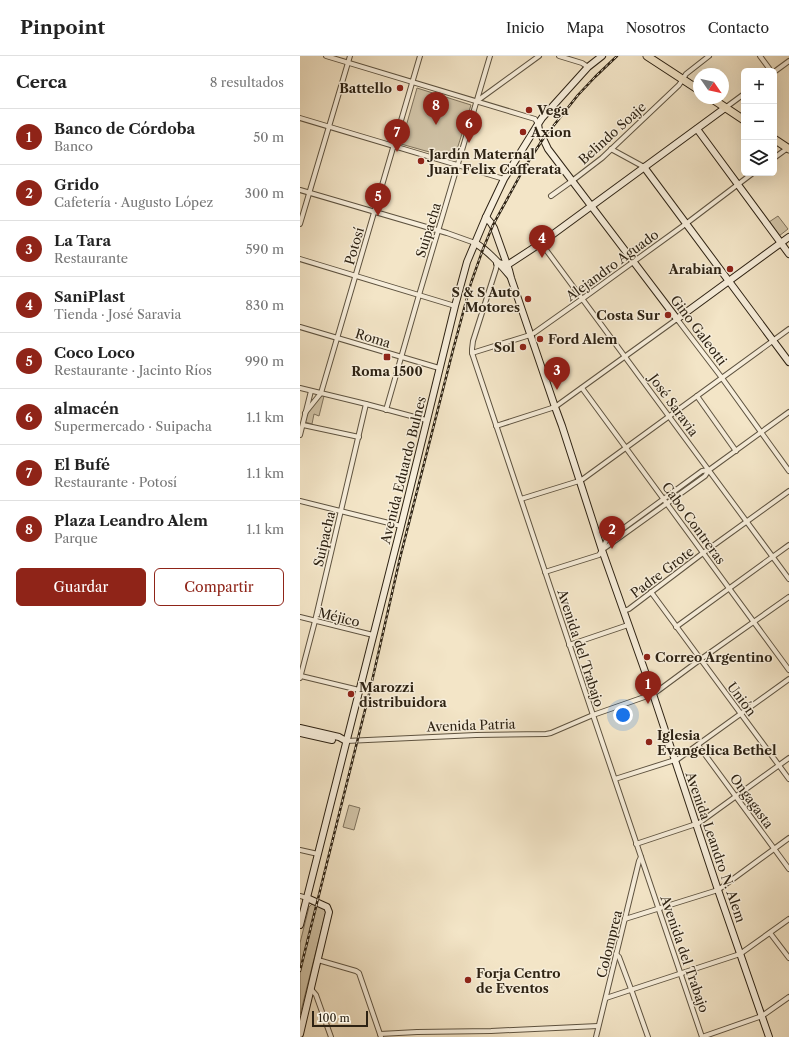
<!DOCTYPE html>
<html lang="es">
<meta charset="utf-8">
<style>
body{margin:0;font-family:"Libre Caslon Text",serif;background:#f2f2f2;color:#222}
.controls{position:absolute;right:12px;top:12px;display:grid;overflow:hidden;border-radius:6px;box-shadow:0 4px 16px #0002}
.controls button{width:36px;height:36px;display:grid;place-items:center;padding:0;border:0;border-bottom:1px solid #e0e0e0;background:#fff;color:#222;font:20px sans-serif}
.compass{position:absolute;left:393px;top:12px;width:36px;height:36px;border-radius:50%;background:#fff;box-shadow:0 4px 16px #0002;rotate:124deg}
.scale{position:absolute;left:12px;bottom:10px;width:56px;box-sizing:border-box;padding-left:4px;border:2px solid #2d2213;border-top:0;font-size:11px;line-height:14px;white-space:nowrap;color:#2d2213;-webkit-text-stroke:3px #f7eedb;paint-order:stroke}
.you{position:absolute;left:323px;top:659px;width:14px;height:14px;margin:-10px;border:3px solid #fff;border-radius:50%;background:#1a73e8;box-shadow:0 0 0 6px #1a73e833}
.badge{display:grid;place-items:center;width:26px;height:26px;border-radius:50%;background:#8f2418;color:#fff;font-size:13px;font-weight:700}
.pin{position:absolute;translate:-50% -33px;filter:drop-shadow(0 1px 2px #0008)}
.pin::after{content:'';position:absolute;top:21px;width:14px;height:12px;background:inherit;clip-path:polygon(0 0,100% 0,50% 100%)}
.list{margin:0;padding:0;list-style:none}
h2{display:flex;justify-content:space-between;align-items:center;height:52px;margin:0;padding:0 16px;font-size:17px}
h2 small{font-size:13px;font-weight:400;color:#767676}
.list li{display:grid;grid-template-columns:26px 1fr auto;gap:12px;align-items:center;box-sizing:border-box;height:56px;padding:0 16px;border-top:1px solid #e0e0e0}
.list b{display:block;font-size:15px;white-space:nowrap}
.list p{margin:0;font-size:13px;white-space:nowrap;color:#767676}
.list em{font-size:13px;font-style:normal;color:#767676}
.actions{display:flex;gap:8px;padding:12px 16px}
.actions a{flex:1;padding:9px 0;border:1px solid #8f2418;border-radius:6px;text-align:center;font-size:14px;color:#8f2418}
.actions .main{background:#8f2418;color:#fff}
.icon{flex:none;width:22px;height:22px;fill:none;stroke:currentColor;stroke-width:2;stroke-linecap:round;stroke-linejoin:round}
.map{position:relative;flex:none;width:489px;height:981px;overflow:hidden}
header{display:flex;align-items:center;gap:24px;box-sizing:border-box;height:56px;padding:0 20px;background:#fff;border-bottom:1px solid #e0e0e0}
header strong{font-size:19px}
nav{display:flex;gap:22px;margin-inline-start:auto;font-size:14px}
main{display:flex}
aside{flex:1;background:#fff}
.map>svg:first-child{display:block}
.green{fill:#d1c4a8;stroke:#7f735e}
.lines{fill:none;stroke-linecap:round;stroke-linejoin:round}
.street-casing{stroke:#5e5340;stroke-width:6}
.secondary-casing{stroke:#2d2213;stroke-width:8}
.primary-casing{stroke:#2d2213;stroke-width:9}
.street{stroke:#f7eedb;stroke-width:4}
.secondary{stroke:#f7eedb;stroke-width:6}
.primary{stroke:#f3e5c7;stroke-width:7}
.rail-casing{stroke:#2d2213;stroke-width:2.5}
.rail{stroke:#f7eedb;stroke-width:1;stroke-dasharray:3;stroke-linecap:butt}
.poi-dot{fill:#8f2418;stroke:#f7eedb;stroke-width:1.5}
.labels{text-anchor:middle;stroke-width:3;stroke-linejoin:round;paint-order:stroke}
.poi-label{font-size:13px;font-weight:bold;fill:#2d2213;stroke:#f7eedb;text-anchor:start}
.street-label{font-size:13px;fill:#2d2213;stroke:#f7eedb}
</style>
<header>
<strong>Pinpoint</strong>
<nav><a>Inicio</a><a>Mapa</a><a>Nosotros</a><a>Contacto</a></nav>
</header>
<main>
<aside>
<h2>Cerca<small>8 resultados</small></h2>
<ul class="list">
<li><span class="badge">1</span><div><b>Banco de Córdoba</b><p>Banco</p></div><em>50 m</em></li>
<li><span class="badge">2</span><div><b>Grido</b><p>Cafetería · Augusto López</p></div><em>300 m</em></li>
<li><span class="badge">3</span><div><b>La Tara</b><p>Restaurante</p></div><em>590 m</em></li>
<li><span class="badge">4</span><div><b>SaniPlast</b><p>Tienda · José Saravia</p></div><em>830 m</em></li>
<li><span class="badge">5</span><div><b>Coco Loco</b><p>Restaurante · Jacinto Ríos</p></div><em>990 m</em></li>
<li><span class="badge">6</span><div><b>almacén</b><p>Supermercado · Suipacha</p></div><em>1.1 km</em></li>
<li><span class="badge">7</span><div><b>El Bufé</b><p>Restaurante · Potosí</p></div><em>1.1 km</em></li>
<li><span class="badge">8</span><div><b>Plaza Leandro Alem</b><p>Parque</p></div><em>1.1 km</em></li>
</ul>
<div class="actions"><a class="main">Guardar</a><a>Compartir</a></div>
</aside>
<div class="map">
<svg width="489" height="981" viewBox="0 0 489 981">
<rect width="100%" height="100%" fill="#f3e5c7"/>
<filter id="stains"><feTurbulence type="fractalNoise" baseFrequency=".005" numOctaves="4"/><feColorMatrix values="0 0 0 0 .2 0 0 0 0 .09 0 0 0 0 .02 0 0 0 .5 -.17"/></filter>
<radialGradient id="worn" r=".72"><stop offset=".6" stop-color="#630" stop-opacity="0"/><stop offset="1" stop-color="#630" stop-opacity=".3"/></radialGradient>
<g class="green">
<path d="M 117,32 L 171,49 L 154,103 L 101,88 Z"/>
<path d="M 478,160 L 488,173 L 479,180 L 469,166 Z"/>
<path d="M 21,339 L 24,340 L 19,360 L 14,358 L 12,368 L 5,366 L 6,358 Z"/>
<path d="M 49,749 L 60,752 L 54,774 L 43,771 Z"/>
<path d="M 12,848 L 22,851 L 26,855 L 0,959 L 0,887 L 9,851 Z"/>
</g>
<g class="lines">
<defs>
<g id="street">
<path d="M 26,0 L 235,63 L 238,68"/>
<path d="M 259,0 L 282,7 L 288,11"/>
<path d="M 460,0 L 471,15"/>
<path d="M 474,16 L 489,5"/>
<path d="M 177,45 L 239,0"/>
<path d="M 425,52 L 444,38"/>
<path d="M 0,62 L 204,123"/>
<path d="M 311,93 L 344,111"/>
<path d="M 474,102 L 489,91"/>
<path d="M 0,134 L 147,177 L 175,187"/>
<path d="M 251,140 L 272,125 L 302,102 L 379,29 L 386,18 L 409,0"/>
<path d="M 0,168 L 50,0"/>
<path d="M 241,187 L 489,523"/>
<path d="M 0,203 L 155,250"/>
<path d="M 197,207 L 196,213 L 173,285 L 172,293 L 172,297 L 293,659 L 402,981"/>
<path d="M 0,271 L 139,312"/>
<path d="M 172,297 L 230,279 L 234,277 L 282,243 L 387,167 L 453,117"/>
<path d="M 0,332 L 66,348 L 126,364"/>
<path d="M 282,332 L 489,614"/>
<path d="M 397,340 L 436,395"/>
<path d="M 86,354 L 119,239 L 190,0"/>
<path d="M 5,357 L 21,337 L 120,0"/>
<path d="M 3,369 L 59,381"/>
<path d="M 196,370 L 255,351 L 377,263 L 422,322 L 489,415"/>
<path d="M 0,379 L 11,335"/>
<path d="M 221,443 L 279,425 L 283,423 L 489,273"/>
<path d="M 0,445 L 101,470"/>
<path d="M 302,494 L 405,420 L 409,414 L 489,356"/>
<path d="M 245,516 L 299,499 L 302,494 L 306,485 L 402,415 L 409,414"/>
<path d="M 351,536 L 489,723"/>
<path d="M 324,555 L 329,553 L 403,497 L 489,435"/>
<path d="M 0,561 L 73,579"/>
<path d="M 376,571 L 489,489"/>
<path d="M 269,589 L 328,569"/>
<path d="M 1,620 L 59,634"/>
<path d="M 0,622 L 15,565 L 66,348"/>
<path d="M 46,685 L 176,679 L 246,678 L 251,677 L 293,659 L 353,638 L 359,634 L 401,603 L 489,541"/>
<path d="M 398,689 L 489,813"/>
<path d="M 315,723 L 378,703 L 489,623"/>
<path d="M 336,788 L 399,767 L 489,702"/>
<path d="M 0,794 L 18,798"/>
<path d="M 0,840 L 7,842"/>
<path d="M 325,863 L 418,834 L 489,782"/>
<path d="M 470,877 L 489,902"/>
<path d="M 316,898 L 319,901 L 331,933 L 348,981"/>
<path d="M 18,904 L 56,915 L 59,917 L 81,981"/>
<path d="M 11,933 L 16,939 L 31,981"/>
<path d="M 306,942 L 440,898 L 489,863"/>
<path d="M 80,978 L 117,976 L 191,975 L 298,970"/>
<path d="M 296,981 L 339,805 L 341,801"/>
<path d="M 402,981 L 462,960 L 489,941"/>
</g>
<g id="secondary">
<path d="M 238,68 L 239,74 L 248,93 L 377,263 L 489,181"/>
<path d="M 397,73 L 489,198"/>
<path d="M 344,111 L 489,306"/>
<path d="M 186,161 L 191,167 L 194,172 L 209,214 L 211,222 L 255,351 L 262,370 L 302,494 L 353,638 L 418,834 L 469,981"/>
<path d="M 175,187 C 186,193 202,210 210,220"/>
<path d="M 197,207 L 203,208 L 209,208 L 241,187 L 425,52"/>
<path d="M 0,672 L 39,681 L 46,685"/>
<path d="M 0,677 L 32,684"/>
<path d="M 0,869 L 101,470 L 155,250 L 167,206 L 186,161 L 204,123 L 238,68 L 242,62 L 288,11 L 302,0"/>
<path d="M 0,978 L 29,856 L 27,851 L 7,842"/>
</g>
<g id="primary">
<path d="M 347,0 L 399,34"/>
<path d="M 411,42 L 444,64"/>
<path d="M 474,83 L 489,93"/>
</g>
</defs>
<use href="#street" class="street-casing"/>
<use href="#secondary" class="secondary-casing"/>
<use href="#primary" class="primary-casing"/>
<use href="#street" class="street"/>
<use href="#secondary" class="secondary"/>
<use href="#primary" class="primary"/>
<defs>
<path id="rail" d="M 0,915 L 70,634 L 100,502 L 153,294 L 171,227 L 183,193 L 193,169 L 223,114 L 243,83 L 278,39 L 295,21 L 317,0"/>
</defs>
<use href="#rail" class="rail-casing"/>
<use href="#rail" class="rail"/>
</g>
<g class="poi-dot">
<circle cx="100" cy="32" r="4"/>
<circle cx="229" cy="54" r="4"/>
<circle cx="223" cy="76" r="4"/>
<circle cx="121" cy="105" r="4"/>
<circle cx="430" cy="213" r="4"/>
<circle cx="228" cy="243" r="4"/>
<circle cx="368" cy="259" r="4"/>
<circle cx="240" cy="283" r="4"/>
<circle cx="223" cy="291" r="4"/>
<rect x="83" y="297" width="8" height="8" rx="2"/>
<circle cx="347" cy="601" r="4"/>
<circle cx="51" cy="638" r="4"/>
<circle cx="349" cy="686" r="4"/>
<circle cx="168" cy="924" r="4"/>
</g>
<g class="labels">
<g class="poi-label">
<text x="92" y="37" text-anchor="end">Battello</text>
<text x="237" y="59">Vega</text>
<text x="231" y="81">Axion</text>
<text x="129" y="103">Jardín Maternal<tspan x="129" dy="15">Juan Felix Cafferata</tspan></text>
<text x="422" y="218" text-anchor="end">Arabian</text>
<text x="220" y="241" text-anchor="end">S &amp; S Auto<tspan x="220" dy="15">Motores</tspan></text>
<text x="360" y="264" text-anchor="end">Costa Sur</text>
<text x="248" y="288">Ford Alem</text>
<text x="215" y="296" text-anchor="end">Sol</text>
<text x="87" y="320" text-anchor="middle">Roma 1500</text>
<text x="355" y="606">Correo Argentino</text>
<text x="59" y="636">Marozzi<tspan x="59" dy="15">distribuidora</tspan></text>
<text x="357" y="684">Iglesia<tspan x="357" dy="15">Evangelica Bethel</tspan></text>
<text x="176" y="922">Forja Centro<tspan x="176" dy="15">de Eventos</tspan></text>
</g>
<g class="street-label">
<text transform="translate(312 77) rotate(-42)" y="5">Belindo Soaje</text>
<text transform="translate(128 174) rotate(-73)" y="5">Suipacha</text>
<text transform="translate(54 190) rotate(-74)" y="5">Potosí</text>
<text transform="translate(312 209) rotate(-36)" y="5">Alejandro Aguado</text>
<text transform="translate(399 274) rotate(53)" y="5">Gino Galeotti</text>
<text transform="translate(73 282) rotate(17)" y="5">Roma</text>
<text transform="translate(374 349) rotate(54)" y="5">José Saravia</text>
<text transform="translate(103 414) rotate(-76)" y="5">Avenida Eduardo Bulnes</text>
<text transform="translate(394 467) rotate(54)" y="5">Cabo Contreras</text>
<text transform="translate(24 483) rotate(-77)" y="5">Suipacha</text>
<text transform="translate(362 516) rotate(-37)" y="5">Padre Grote</text>
<text transform="translate(39 561) rotate(14)" y="5">Méjico</text>
<text transform="translate(281 592) rotate(72)" y="5">Avenida del Trabajo</text>
<text transform="translate(442 643) rotate(53)" y="5">Unión</text>
<text transform="translate(171 669) rotate(-2)" y="5">Avenida Patria</text>
<text transform="translate(452 745) rotate(54)" y="5">Ongagasta</text>
<text transform="translate(416 791) rotate(71)" y="5">Avenida Leandro N. Alem</text>
<text transform="translate(309 888) rotate(-76)" y="5">Colomprea</text>
<text transform="translate(385 898) rotate(71)" y="5">Avenida del Trabajo</text>
</g>
</g>
<rect width="100%" height="100%" filter="url(#stains)"/>
<rect width="100%" height="100%" fill="url(#worn)"/>
</svg>
<div class="controls">
<button>+</button>
<button>−</button>
<button><svg class="icon" aria-label="layers" viewBox="0 0 24 24"><path d="M12 4l9 5-9 5-9-5zM3 14l9 5 9-5"/></svg></button>
</div>
<svg class="compass" viewBox="-18 -18 36 36"><path d="M0-13l5 13h-10z" fill="#e53935"/><path d="M0 13l5-13h-10z" fill="#767676"/></svg>
<div class="scale">100 m</div>
<div class="you"></div>
<div class="pin badge" style="left:348px;top:648px">1</div>
<div class="pin badge" style="left:312px;top:493px">2</div>
<div class="pin badge" style="left:257px;top:334px">3</div>
<div class="pin badge" style="left:242px;top:202px">4</div>
<div class="pin badge" style="left:78px;top:160px">5</div>
<div class="pin badge" style="left:169px;top:87px">6</div>
<div class="pin badge" style="left:97px;top:96px">7</div>
<div class="pin badge" style="left:136px;top:69px">8</div>
</div>
</main>
